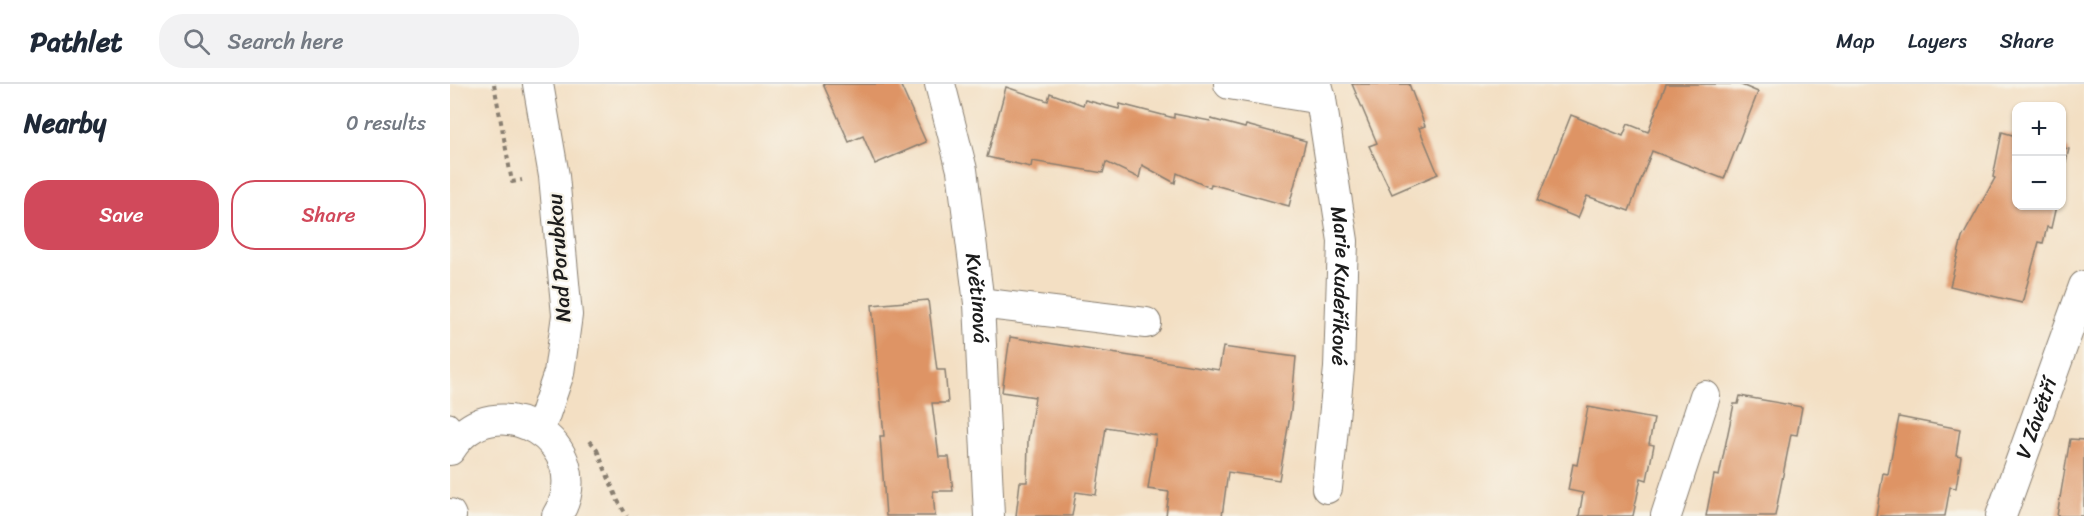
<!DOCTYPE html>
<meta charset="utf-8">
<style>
body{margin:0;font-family:Sriracha,sans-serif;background:#f2f2f3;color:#1f2937}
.controls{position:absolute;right:18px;top:18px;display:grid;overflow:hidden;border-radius:12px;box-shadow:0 2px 4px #0004}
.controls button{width:54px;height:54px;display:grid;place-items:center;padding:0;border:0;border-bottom:2px solid #e0e1e3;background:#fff;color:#1f2937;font:30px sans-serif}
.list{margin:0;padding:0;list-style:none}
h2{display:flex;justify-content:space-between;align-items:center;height:78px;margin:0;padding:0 24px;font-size:26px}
h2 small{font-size:20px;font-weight:400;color:#747a83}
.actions{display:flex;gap:12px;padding:18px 24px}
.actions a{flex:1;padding:14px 0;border:2px solid #d1495b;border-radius:24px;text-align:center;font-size:21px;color:#d1495b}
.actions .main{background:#d1495b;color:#fff}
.icon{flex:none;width:33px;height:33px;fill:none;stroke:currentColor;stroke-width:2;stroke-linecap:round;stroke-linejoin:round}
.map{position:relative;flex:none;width:1634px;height:432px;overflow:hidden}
header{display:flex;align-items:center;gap:36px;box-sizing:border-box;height:84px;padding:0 30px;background:#fff;border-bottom:2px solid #e0e1e3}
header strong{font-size:28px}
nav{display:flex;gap:33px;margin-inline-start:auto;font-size:21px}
.search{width:420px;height:54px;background:#f2f2f3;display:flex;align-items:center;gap:15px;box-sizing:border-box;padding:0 21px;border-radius:24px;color:#747a83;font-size:22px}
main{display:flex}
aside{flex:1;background:#fff}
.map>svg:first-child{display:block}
.building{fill:#de9465}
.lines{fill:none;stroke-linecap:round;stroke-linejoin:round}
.service-casing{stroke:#887e70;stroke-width:17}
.minor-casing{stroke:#887e70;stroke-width:32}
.path{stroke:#887e70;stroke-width:4;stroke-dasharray:4.5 4.5;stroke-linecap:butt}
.service{stroke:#fff;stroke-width:15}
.minor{stroke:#fff;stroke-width:30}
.labels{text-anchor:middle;stroke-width:4.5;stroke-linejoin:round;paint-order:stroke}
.street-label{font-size:21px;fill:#1c1c1c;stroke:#f7f3e8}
</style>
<header>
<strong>Pathlet</strong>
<div class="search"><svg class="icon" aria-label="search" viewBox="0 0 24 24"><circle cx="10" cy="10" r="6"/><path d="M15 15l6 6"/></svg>Search here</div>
<nav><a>Map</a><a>Layers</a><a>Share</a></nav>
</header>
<main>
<aside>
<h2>Nearby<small>0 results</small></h2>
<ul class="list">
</ul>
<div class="actions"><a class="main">Save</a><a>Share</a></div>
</aside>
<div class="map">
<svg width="1634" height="432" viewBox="0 0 1634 432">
<rect width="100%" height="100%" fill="#f7f3e8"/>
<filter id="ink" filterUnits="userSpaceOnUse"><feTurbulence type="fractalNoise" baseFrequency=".0167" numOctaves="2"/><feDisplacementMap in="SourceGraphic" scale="12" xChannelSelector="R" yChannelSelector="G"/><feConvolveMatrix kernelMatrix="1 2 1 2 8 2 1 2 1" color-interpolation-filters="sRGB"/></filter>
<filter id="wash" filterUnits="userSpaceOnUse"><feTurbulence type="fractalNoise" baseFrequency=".008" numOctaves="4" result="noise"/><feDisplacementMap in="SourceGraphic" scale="24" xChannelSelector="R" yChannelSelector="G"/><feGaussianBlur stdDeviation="1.35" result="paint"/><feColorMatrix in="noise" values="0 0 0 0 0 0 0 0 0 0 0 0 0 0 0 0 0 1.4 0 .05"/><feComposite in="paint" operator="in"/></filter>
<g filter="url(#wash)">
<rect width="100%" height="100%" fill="#f3dfc3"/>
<g id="blocks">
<g class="building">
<path d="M 373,0 L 450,0 L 476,58 L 425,80 L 413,52 L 399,58 Z"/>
<path d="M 902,0 L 959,0 L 975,42 L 969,44 L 988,90 L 942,110 L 919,62 L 927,59 Z"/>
<path d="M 1216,0 L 1289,0 L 1308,8 L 1274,95 L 1202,67 L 1179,127 L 1137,112 L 1128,134 L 1087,117 L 1121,31 L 1173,52 L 1178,40 L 1198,48 Z"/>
<path d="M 556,3 L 598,17 L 600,9 L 633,21 L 635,16 L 669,25 L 670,20 L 724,34 L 724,30 L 760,37 L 761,35 L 795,44 L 796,41 L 856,57 L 839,122 L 761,100 L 760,104 L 727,89 L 725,99 L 692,81 L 689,94 L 656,78 L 653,89 L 582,77 L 581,83 L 537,73 Z"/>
<path d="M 1552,48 L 1566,52 L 1566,122 L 1606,122 L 1601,144 L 1597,143 L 1593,159 L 1589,158 L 1572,219 L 1500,202 L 1512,154 L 1545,94 L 1543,93 Z"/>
<path d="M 1611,63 L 1619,65 L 1611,97 Z"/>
<path d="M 478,216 L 487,286 L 495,286 L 498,319 L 482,319 L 489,373 L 499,373 L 503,407 L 483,407 L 485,432 L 436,432 L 430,352 L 434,352 L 422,221 Z"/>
<path d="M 560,253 L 769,286 L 773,263 L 846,273 L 841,326 L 829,396 L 778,388 L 772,432 L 716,432 L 719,408 L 698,405 L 706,351 L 656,343 L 646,411 L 626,408 L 622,432 L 566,432 L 570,398 L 577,398 L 578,356 L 585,313 L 552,308 Z"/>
<path d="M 1290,312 L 1352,323 L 1347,351 L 1341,350 L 1325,432 L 1256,432 L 1264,391 L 1269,392 L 1284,320 L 1288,320 Z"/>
<path d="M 1138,323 L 1204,335 L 1199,360 L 1204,361 L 1197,396 L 1191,394 L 1183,432 L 1129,432 L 1133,409 L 1118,406 L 1123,380 L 1127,381 Z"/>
<path d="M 1449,333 L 1510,345 L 1506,371 L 1511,372 L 1506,404 L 1500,403 L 1495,432 L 1426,432 L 1433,389 L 1438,390 Z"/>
<path d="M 1620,355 L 1634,356 L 1634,432 L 1607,432 Z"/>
</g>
</g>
</g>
<g filter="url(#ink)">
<use href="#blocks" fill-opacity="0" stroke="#887e70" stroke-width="1.5"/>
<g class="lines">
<defs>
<path id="service" d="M 0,337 L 13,351"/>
<g id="minor">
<path id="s1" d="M 490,0 L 512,86 L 529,219 L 539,432"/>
<path d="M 779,0 L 871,15"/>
<path id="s2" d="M 867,0 L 871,15 L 893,157 L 889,284 L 877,404"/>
<path d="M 529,219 L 696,239"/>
<path d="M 87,344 L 94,333 L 109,289 L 117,231 L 104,92 L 88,0"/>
<path d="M 0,366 C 44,295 151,361 107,432"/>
<path d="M 0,430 L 1,432"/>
<path d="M 1216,432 L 1255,312"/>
<path id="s3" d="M 1551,432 L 1634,202"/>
</g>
</defs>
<use href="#service" class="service-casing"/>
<use href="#minor" class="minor-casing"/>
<g class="path">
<path d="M 44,0 L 62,98 L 72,96"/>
<path d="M 140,357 L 147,365 L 145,371"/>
<path d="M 147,366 L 168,417 L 177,432"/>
</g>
<use href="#service" class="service"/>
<use href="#minor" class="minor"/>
</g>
</g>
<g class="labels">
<g class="street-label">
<text transform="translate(109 174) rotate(-94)" y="7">Nad Porubkou</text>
<text dy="7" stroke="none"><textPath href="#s2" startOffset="204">Marie Kudeříkové</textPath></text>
<text dy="7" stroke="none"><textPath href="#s1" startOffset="218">Květinová</textPath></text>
<text dy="7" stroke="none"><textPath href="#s3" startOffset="104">V Závětří</textPath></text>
</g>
</g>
</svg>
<div class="controls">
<button>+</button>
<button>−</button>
</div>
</div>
</main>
